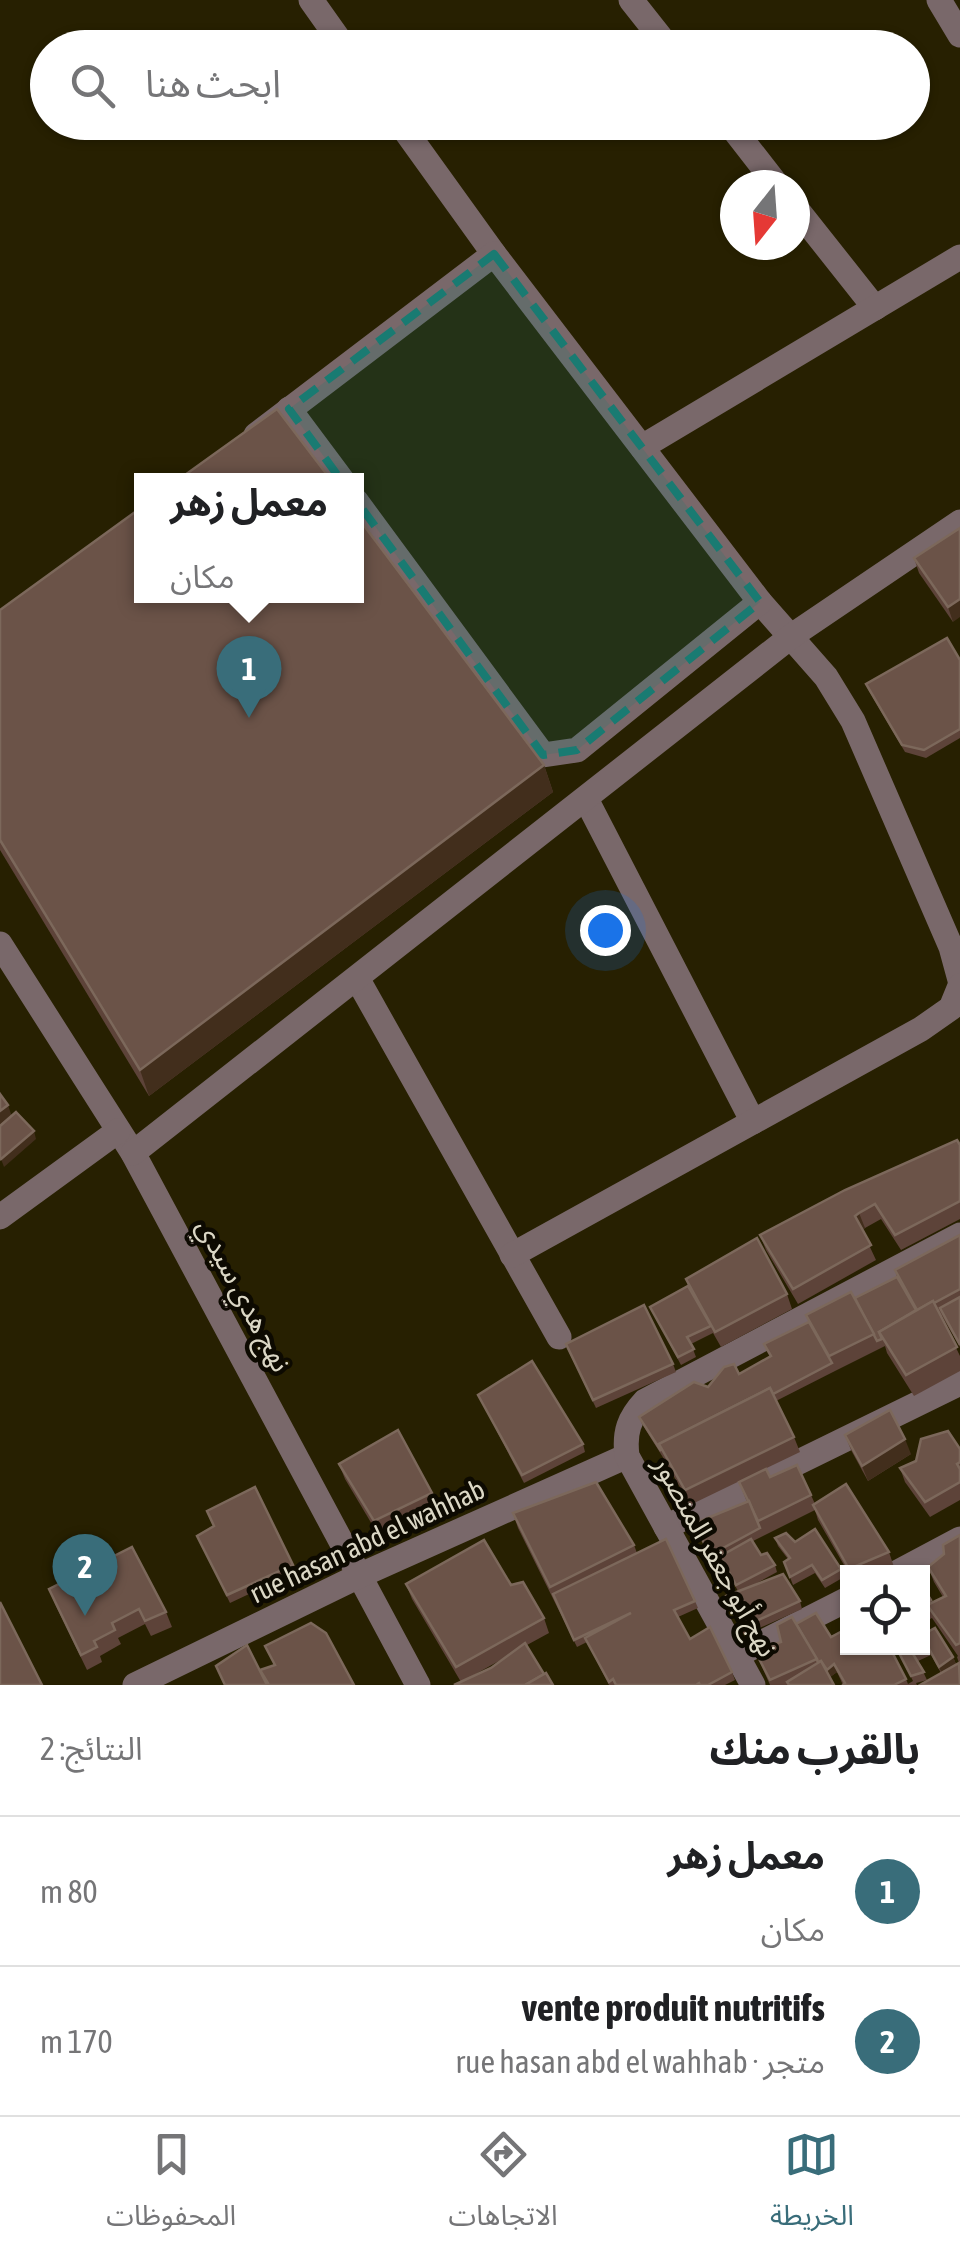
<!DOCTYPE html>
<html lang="ar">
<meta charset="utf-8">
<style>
body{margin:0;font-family:"Asap Condensed","Noto Sans Arabic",sans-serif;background:#f6f6f6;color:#202124;direction:rtl}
.controls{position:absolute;right:30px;bottom:30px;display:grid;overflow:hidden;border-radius:0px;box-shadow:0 2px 8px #0004}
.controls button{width:90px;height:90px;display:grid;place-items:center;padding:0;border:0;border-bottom:2px solid #e0e0e0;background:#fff;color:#202124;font:50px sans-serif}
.compass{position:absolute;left:720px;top:170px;width:90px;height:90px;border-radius:50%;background:#fff;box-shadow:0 2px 8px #0004;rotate:197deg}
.you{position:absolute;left:605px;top:930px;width:35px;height:35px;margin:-25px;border:8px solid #fff;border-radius:50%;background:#1a73e8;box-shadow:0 0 0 15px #1a73e833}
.badge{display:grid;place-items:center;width:65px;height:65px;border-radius:50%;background:#396d7a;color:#fff;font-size:32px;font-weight:700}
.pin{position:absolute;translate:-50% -82px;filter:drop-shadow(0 2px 5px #0008)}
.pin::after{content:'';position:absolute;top:52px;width:35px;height:30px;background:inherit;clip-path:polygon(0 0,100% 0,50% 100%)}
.popup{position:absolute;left:134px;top:473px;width:230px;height:130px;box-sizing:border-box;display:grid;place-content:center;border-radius:0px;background:#fff;filter:drop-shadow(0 2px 8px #0005);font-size:32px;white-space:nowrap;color:#757577}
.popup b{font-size:38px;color:#202124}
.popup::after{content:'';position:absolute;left:50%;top:100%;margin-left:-20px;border:20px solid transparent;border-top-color:#fff}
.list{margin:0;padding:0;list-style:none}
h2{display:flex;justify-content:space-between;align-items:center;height:130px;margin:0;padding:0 40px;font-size:42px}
h2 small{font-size:32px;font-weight:400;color:#757577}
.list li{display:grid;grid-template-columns:65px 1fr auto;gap:30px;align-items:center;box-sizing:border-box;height:150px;padding:0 40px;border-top:2px solid #e0e0e0}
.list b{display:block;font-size:38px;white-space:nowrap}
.list p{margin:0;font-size:32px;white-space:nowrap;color:#757577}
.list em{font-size:32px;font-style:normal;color:#757577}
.icon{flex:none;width:55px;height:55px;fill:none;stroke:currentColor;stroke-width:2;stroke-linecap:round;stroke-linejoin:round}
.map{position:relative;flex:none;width:960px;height:1685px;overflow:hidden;direction:ltr}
.search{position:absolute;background:#fff;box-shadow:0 2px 8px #0004;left:30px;right:30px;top:30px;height:110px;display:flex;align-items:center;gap:25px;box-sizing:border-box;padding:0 35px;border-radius:55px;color:#757577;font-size:38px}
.sheet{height:430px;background:#fff}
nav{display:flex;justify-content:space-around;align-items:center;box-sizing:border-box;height:140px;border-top:2px solid #e0e0e0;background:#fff;font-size:28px;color:#757577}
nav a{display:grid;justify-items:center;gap:5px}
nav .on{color:#396d7a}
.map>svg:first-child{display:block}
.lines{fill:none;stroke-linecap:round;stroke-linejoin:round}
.minor{stroke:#79686a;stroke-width:25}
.wall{fill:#5d4339;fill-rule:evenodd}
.shaded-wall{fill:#422e1c}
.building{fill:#6b5348;stroke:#7c685b;stroke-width:2.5}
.marked{fill:#197b72;fill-opacity:0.2;stroke:#197b72;stroke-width:8;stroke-dasharray:20 12;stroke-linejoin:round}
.labels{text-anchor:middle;stroke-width:9;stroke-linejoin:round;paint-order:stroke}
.street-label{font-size:28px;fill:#dbd7c5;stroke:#0d0a01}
</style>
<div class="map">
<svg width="960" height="1685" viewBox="0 0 960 1685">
<rect width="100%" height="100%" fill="#272001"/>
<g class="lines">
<g class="minor">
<path d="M 311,0 L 345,48"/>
<path d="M 631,0 L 669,48"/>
<path d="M 939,0 L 960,35"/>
<path d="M 399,122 L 494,254"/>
<path d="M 728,122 L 777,185"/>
<path d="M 795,207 L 875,308"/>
<path d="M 289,409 L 342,480"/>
<path d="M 256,435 L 494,254 L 760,602 L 826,677 L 853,721 L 951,947 L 960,980"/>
<path d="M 642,447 L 960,257"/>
<path d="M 356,501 L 543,755 L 577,750 L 760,602"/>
<path d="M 586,799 L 753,1122"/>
<path d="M 0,944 L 133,1153 L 418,1685"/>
<path d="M 358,980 L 559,1337"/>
<path d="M 133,1153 L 793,635 L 960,522"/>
<path d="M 0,1217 L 118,1131"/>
<path d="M 512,1255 L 921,1029 L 951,1008 L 960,986"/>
<path d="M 666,1527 L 960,1383"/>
<path d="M 898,1572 L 960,1539"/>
<path d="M 737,1655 L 848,1599"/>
<path d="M 135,1685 L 361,1575 L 627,1456"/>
<path d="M 753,1685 L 627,1456 C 624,1432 629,1418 645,1401 L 960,1235"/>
</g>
</g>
<g class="wall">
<path d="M 960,528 L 953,622 L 919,573 L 914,558 Z"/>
<path d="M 0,610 L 544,765 L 553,792 L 149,1096 L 0,850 Z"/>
<path d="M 960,660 L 960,738 L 926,758 L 905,752 L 869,691 L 866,684 Z"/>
<path d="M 960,1145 L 960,1219 L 901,1250 L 881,1219 L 865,1228 L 862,1230 L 876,1260 L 798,1304 L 766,1250 L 760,1235 Z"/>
<path d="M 960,1235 L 960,1347 L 942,1316 L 941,1317 L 960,1356 L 960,1371 L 914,1396 L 887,1353 L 885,1346 L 835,1371 L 776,1401 L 794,1437 L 800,1452 L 690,1505 L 664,1459 L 642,1424 L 639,1417 L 739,1374 L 770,1356 L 764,1344 L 809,1322 L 806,1315 L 855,1298 L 897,1277 L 895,1270 Z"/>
<path d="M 686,1279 L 787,1294 L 792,1309 L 721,1347 L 713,1333 L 691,1344 L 696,1357 L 681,1365 L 650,1307 L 688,1286 Z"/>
<path d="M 569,1352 L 673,1364 L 676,1372 L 596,1408 Z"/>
<path d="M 478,1395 L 583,1444 L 585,1452 L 524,1483 Z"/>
<path d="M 845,1435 L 911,1454 L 868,1481 L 851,1450 Z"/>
<path d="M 960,1447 L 960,1500 L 930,1517 L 905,1482 L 900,1468 Z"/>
<path d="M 339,1464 L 432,1493 L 438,1508 L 379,1536 L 345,1479 Z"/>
<path d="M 770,1477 L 811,1495 L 815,1504 L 889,1552 L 894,1567 L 882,1572 L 848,1572 L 818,1520 L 815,1510 L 753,1541 L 761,1555 L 775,1565 L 777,1572 L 748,1588 L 800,1601 L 802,1609 L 744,1635 L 729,1604 L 738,1591 L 726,1569 L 715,1574 L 710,1562 L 712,1561 L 702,1539 L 704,1529 L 700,1521 L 747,1502 L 739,1482 Z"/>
<path d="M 207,1511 L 293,1565 L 296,1572 L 230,1603 L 197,1536 L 214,1527 Z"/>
<path d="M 513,1513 L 634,1545 L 637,1553 L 695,1601 L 698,1608 L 678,1617 L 690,1639 L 732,1672 L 735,1680 L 725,1685 L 609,1685 L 587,1642 L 577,1647 L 518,1528 Z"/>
<path d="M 960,1535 L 960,1685 L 941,1673 L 931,1655 L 918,1661 L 927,1680 L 916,1683 L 917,1685 L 843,1685 L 837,1672 L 830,1677 L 834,1685 L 770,1685 L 755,1651 L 781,1642 L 796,1624 L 831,1637 L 906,1679 L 908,1684 L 913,1681 L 897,1649 L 922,1635 L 953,1657 L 956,1664 L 959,1663 L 957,1657 L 958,1656 L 932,1618 L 922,1623 L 922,1586 L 932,1602 L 943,1597 L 934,1582 L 928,1567 L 944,1554 Z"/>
<path d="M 775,1538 L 795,1542 L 841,1569 L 844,1577 L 825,1588 L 815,1573 L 793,1585 L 784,1562 L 788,1559 L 778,1546 Z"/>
<path d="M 406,1584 L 511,1585 L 544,1618 L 549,1633 L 527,1645 L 544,1674 L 461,1682 L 412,1599 ZM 506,1657 L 491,1668 L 463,1681 Z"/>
<path d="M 49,1589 L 166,1612 L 172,1627 L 151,1636 L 145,1624 L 118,1638 L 121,1644 L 100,1656 L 102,1662 L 87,1670 L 55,1604 Z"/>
</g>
<g class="shaded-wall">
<path d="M 960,599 L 960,617 L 953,622 L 948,607 Z"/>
<path d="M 544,765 L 553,792 L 149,1096 L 140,1070 Z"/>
<path d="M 8,1105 L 13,1120 L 0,1129 L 0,1111 Z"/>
<path d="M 34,1131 L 36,1139 L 4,1167 L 1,1159 Z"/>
<path d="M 859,1213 L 865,1228 L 861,1231 L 855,1216 Z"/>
<path d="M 905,1439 L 911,1454 L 868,1481 L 862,1466 Z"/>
<path d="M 953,1657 L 956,1664 L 942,1674 L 939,1667 Z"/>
<path d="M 834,1664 L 837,1672 L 829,1678 L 827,1670 Z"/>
</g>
<g class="building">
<path d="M 277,409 L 331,480 L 178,480 Z"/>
<path d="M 142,507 L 142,596 L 356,596 L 356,515 L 544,765 L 140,1070 L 0,840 L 0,610 Z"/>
<path d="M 960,528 L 960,599 L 948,607 L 914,558 Z"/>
<path d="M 947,638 L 960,660 L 960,729 L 924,750 L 902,745 L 866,684 Z"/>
<path d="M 0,1094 L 8,1105 L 0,1111 Z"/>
<path d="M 16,1112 L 34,1131 L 1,1159 L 0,1157 L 0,1126 Z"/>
<path d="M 957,1140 L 960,1145 L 960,1201 L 895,1235 L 875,1204 L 859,1213 L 855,1216 L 871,1245 L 793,1289 L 760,1235 L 845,1190 Z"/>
<path d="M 960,1235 L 960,1289 L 934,1303 L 933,1301 L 917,1310 L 895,1270 Z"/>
<path d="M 757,1238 L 787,1294 L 715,1332 L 686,1279 Z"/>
<path d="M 897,1277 L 916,1310 L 879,1332 L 882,1339 L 877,1341 L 855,1298 Z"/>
<path d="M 688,1286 L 711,1326 L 687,1337 L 694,1349 L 678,1357 L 650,1307 Z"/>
<path d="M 851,1292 L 874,1334 L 829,1356 L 806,1315 Z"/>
<path d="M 960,1297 L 960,1345 L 940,1308 Z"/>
<path d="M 933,1301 L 957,1347 L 906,1375 L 879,1332 Z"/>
<path d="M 644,1305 L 673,1364 L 593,1400 L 566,1344 Z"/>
<path d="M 809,1322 L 832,1363 L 773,1394 L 770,1388 L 659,1444 L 661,1451 L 639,1417 L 694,1382 L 708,1387 L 724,1367 L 734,1364 L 739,1374 L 771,1356 L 764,1344 Z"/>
<path d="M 532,1361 L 583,1444 L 522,1475 L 478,1395 Z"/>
<path d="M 770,1388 L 794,1437 L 685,1490 L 659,1444 Z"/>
<path d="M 890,1410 L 905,1439 L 862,1466 L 845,1435 Z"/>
<path d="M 398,1430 L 432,1493 L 374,1521 L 339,1464 Z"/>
<path d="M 948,1431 L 960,1449 L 960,1462 L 957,1464 L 960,1469 L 960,1482 L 925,1502 L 900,1468 L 916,1461 L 921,1439 Z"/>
<path d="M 797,1465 L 811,1495 L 758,1521 L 739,1482 L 766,1469 L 770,1477 Z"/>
<path d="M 596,1482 L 634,1545 L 550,1587 L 513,1513 Z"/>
<path d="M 846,1484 L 889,1552 L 849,1569 L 813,1505 Z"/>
<path d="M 255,1487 L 293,1565 L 227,1595 L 197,1536 L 214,1526 L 207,1511 Z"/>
<path d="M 749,1501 L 760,1528 L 710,1555 L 702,1539 L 705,1525 L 700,1521 Z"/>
<path d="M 815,1529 L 841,1569 L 822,1580 L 812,1565 L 790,1577 L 784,1562 L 790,1558 L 775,1538 L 786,1533 L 795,1542 Z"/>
<path d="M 960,1535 L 960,1643 L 956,1645 L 927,1605 L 946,1596 L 928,1567 L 944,1554 L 943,1545 Z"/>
<path d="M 666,1539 L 695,1601 L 674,1610 L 690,1639 L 710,1627 L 732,1672 L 708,1685 L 700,1685 L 699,1683 L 696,1685 L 616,1685 L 613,1679 L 609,1682 L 585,1638 L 631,1613 L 574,1640 L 553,1594 Z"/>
<path d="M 751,1539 L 761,1555 L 767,1553 L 775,1565 L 736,1585 L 723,1561 L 712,1567 L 710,1562 Z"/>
<path d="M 484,1540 L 511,1585 L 523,1582 L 544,1618 L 456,1667 L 406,1584 Z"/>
<path d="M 132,1547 L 166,1612 L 145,1621 L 139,1609 L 112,1623 L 115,1630 L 94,1641 L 97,1647 L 81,1655 L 49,1589 Z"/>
<path d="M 783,1574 L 800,1601 L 741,1628 L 726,1596 Z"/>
<path d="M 922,1586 L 931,1600 L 922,1605 Z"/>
<path d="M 0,1602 L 42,1685 L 0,1685 Z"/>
<path d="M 816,1613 L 831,1637 L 848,1628 L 848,1648 L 890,1648 L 906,1679 L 894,1685 L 843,1685 L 845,1683 L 834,1664 L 827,1670 L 821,1661 L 818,1662 L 796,1624 Z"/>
<path d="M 792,1617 L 817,1659 L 770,1680 L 755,1651 L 781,1642 L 777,1625 Z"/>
<path d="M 311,1623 L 326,1633 L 354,1685 L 269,1685 L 260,1670 L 275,1665 L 265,1646 Z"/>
<path d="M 935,1628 L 953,1657 L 939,1667 L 928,1647 L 913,1654 L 924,1672 L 911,1676 L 897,1649 L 901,1648 L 922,1648 L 922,1635 Z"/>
<path d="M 525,1643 L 544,1674 L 525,1685 L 454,1685 L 491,1668 Z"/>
<path d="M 247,1645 L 267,1685 L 225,1685 L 216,1666 Z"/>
<path d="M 821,1661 L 834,1685 L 789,1685 L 787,1682 Z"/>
<path d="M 959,1663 L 960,1685 L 920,1685 Z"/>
<path d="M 546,1673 L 553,1685 L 525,1685 Z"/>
</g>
<path class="marked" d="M 494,254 L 760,602 L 577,750 L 543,755 L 289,409 Z"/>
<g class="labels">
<g class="street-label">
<text transform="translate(244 1295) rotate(62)" y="10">نهج هدي سيدي</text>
<text transform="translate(367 1541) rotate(-25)" y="10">rue hasan abd el wahhab</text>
<text transform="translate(716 1556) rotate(61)" y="10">نهج أبو جعفر المنصور</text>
</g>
</g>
</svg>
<div class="controls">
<button><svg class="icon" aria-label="locate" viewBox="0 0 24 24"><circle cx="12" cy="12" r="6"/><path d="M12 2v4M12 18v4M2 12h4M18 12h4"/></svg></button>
</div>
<svg class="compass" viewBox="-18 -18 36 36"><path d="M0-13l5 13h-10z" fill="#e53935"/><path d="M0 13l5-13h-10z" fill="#757577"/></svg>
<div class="you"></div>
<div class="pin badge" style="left:249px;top:718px">1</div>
<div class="popup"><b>معمل زهر</b>مكان</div>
<div class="pin badge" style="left:85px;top:1616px">2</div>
<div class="search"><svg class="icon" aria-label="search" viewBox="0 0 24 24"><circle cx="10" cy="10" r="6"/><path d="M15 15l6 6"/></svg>ابحث هنا</div>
</div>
<section class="sheet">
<h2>بالقرب منك<small>النتائج: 2</small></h2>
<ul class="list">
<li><span class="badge">1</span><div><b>معمل زهر</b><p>مكان</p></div><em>80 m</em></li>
<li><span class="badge">2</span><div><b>vente produit nutritifs</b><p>متجر · rue hasan abd el wahhab</p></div><em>170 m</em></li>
</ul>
</section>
<nav>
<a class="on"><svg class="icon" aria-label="map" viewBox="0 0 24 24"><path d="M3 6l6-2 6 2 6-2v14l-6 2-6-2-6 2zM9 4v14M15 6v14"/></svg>الخريطة</a>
<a><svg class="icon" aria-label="directions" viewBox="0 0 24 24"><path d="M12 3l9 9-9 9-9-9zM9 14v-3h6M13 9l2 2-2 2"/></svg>الاتجاهات</a>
<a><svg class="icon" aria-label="saved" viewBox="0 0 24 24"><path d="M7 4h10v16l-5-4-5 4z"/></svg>المحفوظات</a>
</nav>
